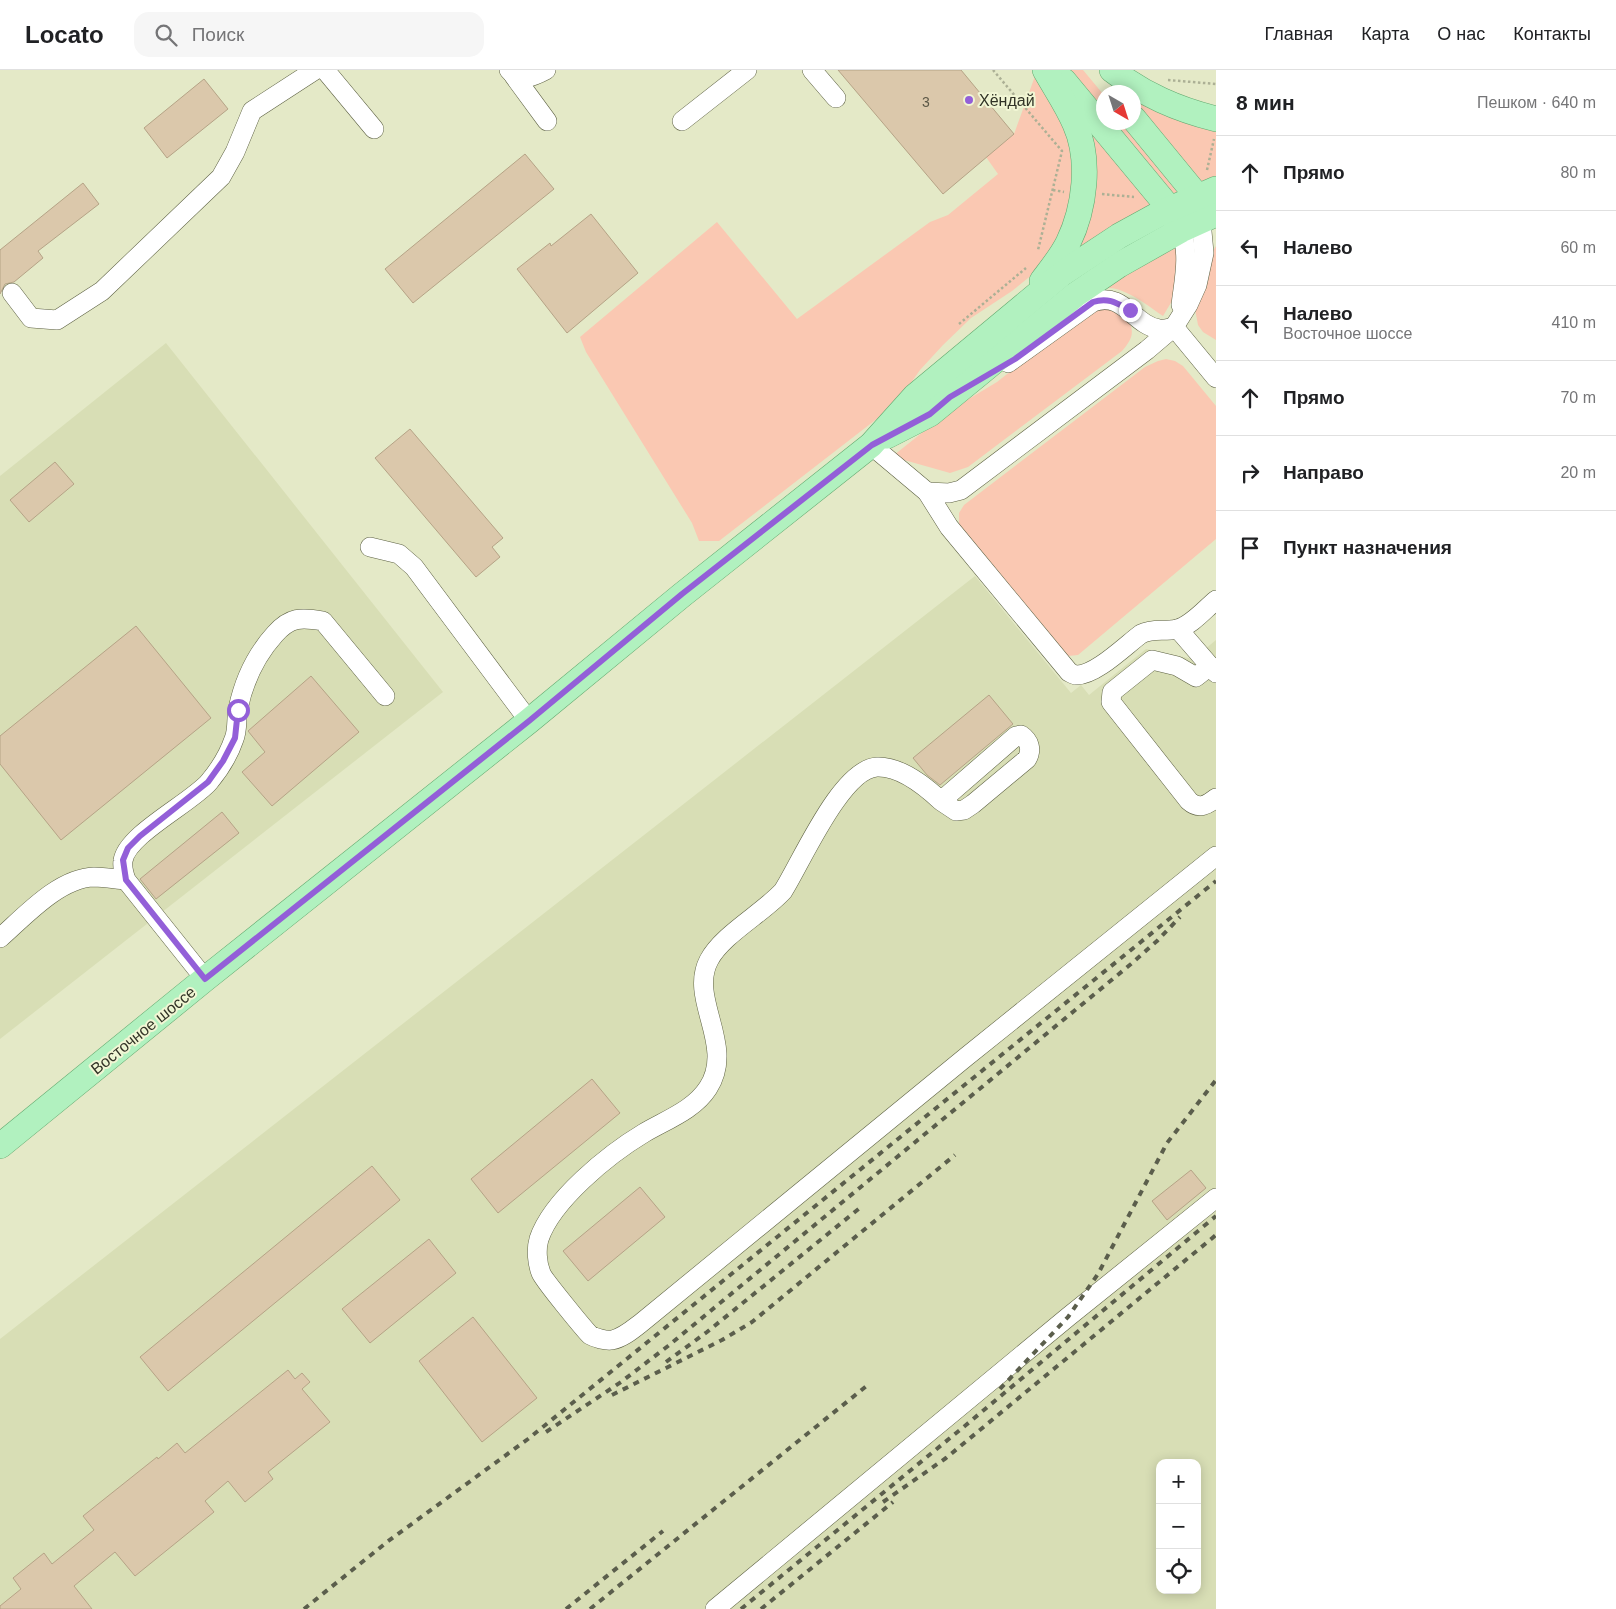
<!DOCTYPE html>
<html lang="ru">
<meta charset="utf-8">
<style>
body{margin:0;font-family:Arial,sans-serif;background:#f6f6f6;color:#202124}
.controls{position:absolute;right:15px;bottom:15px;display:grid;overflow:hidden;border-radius:10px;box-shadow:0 2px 12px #0003}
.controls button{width:45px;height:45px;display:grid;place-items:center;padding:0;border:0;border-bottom:1px solid #e0e0e0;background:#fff;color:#202124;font:25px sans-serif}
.compass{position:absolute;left:1096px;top:15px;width:45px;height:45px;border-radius:50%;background:#fff;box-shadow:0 2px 12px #0003;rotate:141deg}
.stop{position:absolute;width:15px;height:15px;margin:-11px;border:4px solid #935fd8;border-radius:50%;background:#fff}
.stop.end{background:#935fd8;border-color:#fff;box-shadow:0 1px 5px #0008}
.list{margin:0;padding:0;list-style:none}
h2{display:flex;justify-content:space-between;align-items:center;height:65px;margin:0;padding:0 20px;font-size:21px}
h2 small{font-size:16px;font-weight:400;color:#757577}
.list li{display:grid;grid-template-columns:32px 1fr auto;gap:15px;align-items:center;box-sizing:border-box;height:75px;padding:0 20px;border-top:1px solid #e0e0e0}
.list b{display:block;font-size:19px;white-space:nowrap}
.list p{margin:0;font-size:16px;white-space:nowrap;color:#757577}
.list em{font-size:16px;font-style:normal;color:#757577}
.icon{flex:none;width:28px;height:28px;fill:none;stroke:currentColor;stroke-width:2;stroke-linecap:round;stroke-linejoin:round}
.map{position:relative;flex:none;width:1216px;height:1539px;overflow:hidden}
header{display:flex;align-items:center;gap:30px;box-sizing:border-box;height:70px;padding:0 25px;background:#fff;border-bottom:1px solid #e0e0e0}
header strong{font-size:24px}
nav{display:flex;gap:28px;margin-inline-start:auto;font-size:18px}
.search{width:350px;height:45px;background:#f6f6f6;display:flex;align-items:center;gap:12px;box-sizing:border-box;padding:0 18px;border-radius:15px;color:#757577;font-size:19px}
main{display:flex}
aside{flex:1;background:#fff}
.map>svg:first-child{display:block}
.built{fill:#d8deb5;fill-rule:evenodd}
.green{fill:#fac8b2}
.building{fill:#dbc8ab;stroke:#b5a386}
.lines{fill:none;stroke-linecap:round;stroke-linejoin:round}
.minor-casing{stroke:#5d6143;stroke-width:20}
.major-casing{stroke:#62a86e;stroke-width:26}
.path{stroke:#acb095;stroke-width:2.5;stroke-dasharray:2.5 2.5;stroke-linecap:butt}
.minor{stroke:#fff;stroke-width:19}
.major{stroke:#b1f1bf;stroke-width:25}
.rail{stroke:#5b5e4c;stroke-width:4;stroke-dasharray:6 6;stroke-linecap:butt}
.route{stroke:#935fd8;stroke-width:6}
.poi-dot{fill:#935fd8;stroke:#f1f6d4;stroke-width:2}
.labels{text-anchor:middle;stroke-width:4;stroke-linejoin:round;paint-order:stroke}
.number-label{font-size:14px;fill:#5c5847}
.poi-label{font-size:16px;fill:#313326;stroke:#f1f6d4;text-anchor:start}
.street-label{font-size:16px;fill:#313326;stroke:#f1f6d4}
</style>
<header>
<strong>Locato</strong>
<div class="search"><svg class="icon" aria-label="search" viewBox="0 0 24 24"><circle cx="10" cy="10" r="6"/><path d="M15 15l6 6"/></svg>Поиск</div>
<nav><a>Главная</a><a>Карта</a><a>О нас</a><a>Контакты</a></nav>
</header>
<main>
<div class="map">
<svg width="1216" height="1539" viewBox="0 0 1216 1539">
<rect width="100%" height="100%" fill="#e4e9c7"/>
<g class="built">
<path d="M 166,273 L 443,622 L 0,969 L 0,406 Z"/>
<path d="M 975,506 L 1071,623 L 1081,615 L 1089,625 L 1146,579 L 1193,589 L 1216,570 L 1216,1539 L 0,1539 L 0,1269 ZM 1160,1393 L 1197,1393 L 1197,1520 L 1160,1520 Z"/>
</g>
<g class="green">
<path d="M 1065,0 L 1083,0 L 1103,24 L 1103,46 Z"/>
<path d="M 1035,6 L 1066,59 L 1072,92 L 1072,116 L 1066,146 L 1052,179 L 1033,204 L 1012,221 L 971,248 L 943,275 L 920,300 L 896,334 L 719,471 L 699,471 L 692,453 L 586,282 L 580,267 L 717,152 L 797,249 L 930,152 L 948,145 L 998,104 L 986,87 L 1014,64 Z"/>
<path d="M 1134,28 L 1216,59 L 1216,108 L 1201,114 L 1134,33 Z"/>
<path d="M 1086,52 L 1154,136 L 1071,186 Z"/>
<path d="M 1109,53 L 1127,53 L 1179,122 L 1175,126 Z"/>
<path d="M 1179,171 L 1175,226 L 1163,246 C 1148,236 1128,219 1109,218 C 1105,218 1101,220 1097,221 Z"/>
<path d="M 1216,176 L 1216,270 L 1203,262 L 1198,255 L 1195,239 L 1213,181 Z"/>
<path d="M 1106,236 L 1129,251 C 1135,264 1131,270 1122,281 L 968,397 L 950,403 L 897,388 L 894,385 L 952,339 L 997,312 L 1088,241 Z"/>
<path d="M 1166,289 L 1175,291 L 1183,296 L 1216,336 L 1216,469 L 1078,585 L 1068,586 L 959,457 L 959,443 L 964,435 L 1145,297 L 1158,291 Z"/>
</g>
<g class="building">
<path d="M 838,0 L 961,0 L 1014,64 L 943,124 Z"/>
<path d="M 204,9 L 228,39 L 167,88 L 144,58 Z"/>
<path d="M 525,84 L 554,119 L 413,233 L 385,199 Z"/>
<path d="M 83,113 L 99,134 L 38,181 L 43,188 L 14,212 L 5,214 L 0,224 L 0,180 Z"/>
<path d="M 591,144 L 638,203 L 567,263 L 517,199 L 550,173 L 551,176 Z"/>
<path d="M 410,359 L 503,468 L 492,477 L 500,487 L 476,507 L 375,388 Z"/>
<path d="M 55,392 L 74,414 L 29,452 L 10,430 Z"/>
<path d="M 136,556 L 211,648 L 61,770 L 0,694 L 0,666 Z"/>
<path d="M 311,606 L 359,662 L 272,736 L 242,702 L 265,682 L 248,661 Z"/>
<path d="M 989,625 L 1013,654 L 940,715 L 927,705 L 913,688 Z"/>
<path d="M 222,742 L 239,763 L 156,829 L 140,809 Z"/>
<path d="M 592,1009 L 620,1043 L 498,1143 L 471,1109 Z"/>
<path d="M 372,1096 L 400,1130 L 168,1321 L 140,1287 Z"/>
<path d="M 1191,1100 L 1206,1118 L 1167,1150 L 1152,1131 Z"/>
<path d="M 640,1117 L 665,1147 L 588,1211 L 563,1181 Z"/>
<path d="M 429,1169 L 456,1203 L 370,1273 L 342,1239 Z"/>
<path d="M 473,1247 L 537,1328 L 482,1372 L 419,1291 Z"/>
<path d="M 288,1300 L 295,1309 L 302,1303 L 310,1312 L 302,1319 L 330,1352 L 268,1402 L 273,1409 L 245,1432 L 228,1411 L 205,1431 L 214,1442 L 135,1506 L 115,1482 L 74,1516 L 92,1539 L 0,1539 L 0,1536 L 21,1519 L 13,1508 L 44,1483 L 52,1494 L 94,1460 L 83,1446 L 157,1387 L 158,1389 L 177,1373 L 185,1383 Z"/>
</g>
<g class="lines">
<defs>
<g id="minor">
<path d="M 325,0 L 374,59"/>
<path d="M 509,0 C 519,13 533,7 546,0"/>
<path d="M 812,0 L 836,28"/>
<path d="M 514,6 L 547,51"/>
<path d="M 682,51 L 747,0"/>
<path d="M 1201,151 L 1204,183 L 1197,215 L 1188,235 L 1174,257 L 1147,280 L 961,420 L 949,423 L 927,422 L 949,457 L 1069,602 C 1071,603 1074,605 1076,605 C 1095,606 1126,575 1141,564 C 1153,558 1164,562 1177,559 C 1191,556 1205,539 1216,530"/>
<path d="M 1181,160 C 1190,185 1184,209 1181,235"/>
<path d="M 12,223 L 31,248 L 57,250 L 102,221 L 221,107 L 235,82 L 252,41 L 315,0"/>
<path d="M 1174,257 L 1216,308"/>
<path d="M 1008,293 L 1093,232 C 1124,221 1133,255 1159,259 C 1164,260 1169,258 1174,257"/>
<path d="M 871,375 L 927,422"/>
<path d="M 370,477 L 399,484 L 414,497 L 529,651"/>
<path d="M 1178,559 L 1216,603"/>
<path d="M 1210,596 L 1196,607 L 1177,596 L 1152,590 L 1112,622 L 1111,632 L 1189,731 C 1199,740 1207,735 1216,728"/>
<path d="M 941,731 L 956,741 L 964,740 L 973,734 L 1027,689 C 1032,680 1030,671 1021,665 L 1016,666 L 941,731 C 925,716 900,696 877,697 C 841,699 801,793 783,821 C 763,843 722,865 709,890 C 688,929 736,975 708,1018 C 694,1040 666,1050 644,1063 C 609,1084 552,1130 539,1169 C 536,1179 537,1193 541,1203 C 543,1209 584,1259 590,1265 C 595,1268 606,1271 612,1270 C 623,1268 633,1259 641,1253 L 966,987 L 1216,786"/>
<path d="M 0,868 C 25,846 59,808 94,807 C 104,807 115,809 126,810"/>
<path d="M 205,909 L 126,810 C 124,804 122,797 123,791 C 126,765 191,733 209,712 C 219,700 229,684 234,669 C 238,660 236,648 238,639 C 244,610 255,586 275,564 C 290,547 301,547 323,551 L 385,626"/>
<path d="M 715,1539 L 1068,1247 L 1216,1128"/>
</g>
<g id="major">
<path d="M 1112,0 C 1144,25 1177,39 1216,49"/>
<path d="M 1064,11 L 1170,139 L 1178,153"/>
<path d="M 1134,49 L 1198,127 L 1201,141"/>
<path d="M 1042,211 C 1051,199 1061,187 1068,173 C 1085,138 1091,90 1075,54 C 1067,35 1055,18 1045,0"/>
<path d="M 887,366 L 930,344 L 1075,225 L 1119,195 L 1181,160 L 1216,144"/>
<path d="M 0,1076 L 205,909 L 529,651 L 682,525 L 871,375 L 915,326 L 1063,203 L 1119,166 L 1161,143 L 1216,119"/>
</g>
</defs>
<use href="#minor" class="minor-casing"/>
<use href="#major" class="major-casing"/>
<g class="path">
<path d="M 993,0 L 1062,81 L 1038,180"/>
<path d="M 1168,10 L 1216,14"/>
<path d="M 1207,100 L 1214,69"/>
<path d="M 1053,120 L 1064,122"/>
<path d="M 1102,124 L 1134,127"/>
<path d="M 959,254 L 1026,198"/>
</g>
<use href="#minor" class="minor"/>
<use href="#major" class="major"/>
<g class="rail">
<path d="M 666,1292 L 707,1262 L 861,1137"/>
<path d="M 1000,1319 L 1068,1247 L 1098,1204 L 1167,1073 L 1216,1010"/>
<path d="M 612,1325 L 722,1270 L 752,1252 L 955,1085"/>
<path d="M 546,1362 L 621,1312 L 668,1276 L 1131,894 L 1157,871 L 1180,847"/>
<path d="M 883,1432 L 946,1388 L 1216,1165"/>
<path d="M 304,1539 L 387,1472 L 528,1369 L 1216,811"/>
<path d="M 566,1539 L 663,1461"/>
<path d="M 590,1539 L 869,1314"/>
<path d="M 741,1539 L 966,1355 L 1216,1146"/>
<path d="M 761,1539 L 893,1432"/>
</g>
</g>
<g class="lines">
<path class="route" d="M 238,640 L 235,668 L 223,691 L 208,712 L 140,766 L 128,778 L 123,790 L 126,810 L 205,909 L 529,651 L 682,524 L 872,375 L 930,344 L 950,327 L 1015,289 L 1093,232 C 1108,227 1117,233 1130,240"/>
</g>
<circle class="poi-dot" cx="969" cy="30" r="5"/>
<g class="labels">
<g class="number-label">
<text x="926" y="37">3</text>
</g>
<g class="poi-label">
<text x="979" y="36">Хёндай</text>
</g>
<g class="street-label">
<text transform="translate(143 960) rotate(-39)" y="6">Восточное шоссе</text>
</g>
</g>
</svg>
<div class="controls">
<button>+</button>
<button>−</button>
<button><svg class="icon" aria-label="locate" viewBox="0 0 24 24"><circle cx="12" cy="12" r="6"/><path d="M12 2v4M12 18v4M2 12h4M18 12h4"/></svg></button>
</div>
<svg class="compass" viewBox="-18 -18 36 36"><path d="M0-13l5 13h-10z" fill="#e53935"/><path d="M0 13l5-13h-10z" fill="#757577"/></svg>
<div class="stop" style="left:238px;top:640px"></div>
<div class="stop end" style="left:1130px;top:240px"></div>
</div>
<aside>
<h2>8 мин<small>Пешком · 640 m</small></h2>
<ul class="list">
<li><svg class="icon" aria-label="ahead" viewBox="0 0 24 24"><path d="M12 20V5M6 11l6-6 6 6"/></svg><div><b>Прямо</b></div><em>80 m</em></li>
<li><svg class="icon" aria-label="left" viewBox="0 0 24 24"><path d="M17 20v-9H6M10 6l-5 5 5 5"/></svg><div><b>Налево</b></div><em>60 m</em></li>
<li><svg class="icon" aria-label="left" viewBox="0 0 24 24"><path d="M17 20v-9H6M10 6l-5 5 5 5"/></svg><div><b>Налево</b><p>Восточное шоссе</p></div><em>410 m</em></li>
<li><svg class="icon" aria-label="ahead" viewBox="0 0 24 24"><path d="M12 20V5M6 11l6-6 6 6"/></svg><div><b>Прямо</b></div><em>70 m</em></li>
<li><svg class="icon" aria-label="right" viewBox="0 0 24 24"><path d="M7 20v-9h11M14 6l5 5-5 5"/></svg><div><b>Направо</b></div><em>20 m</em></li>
<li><svg class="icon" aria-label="arrive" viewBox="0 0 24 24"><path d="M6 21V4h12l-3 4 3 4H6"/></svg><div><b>Пункт назначения</b></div></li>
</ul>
</aside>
</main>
